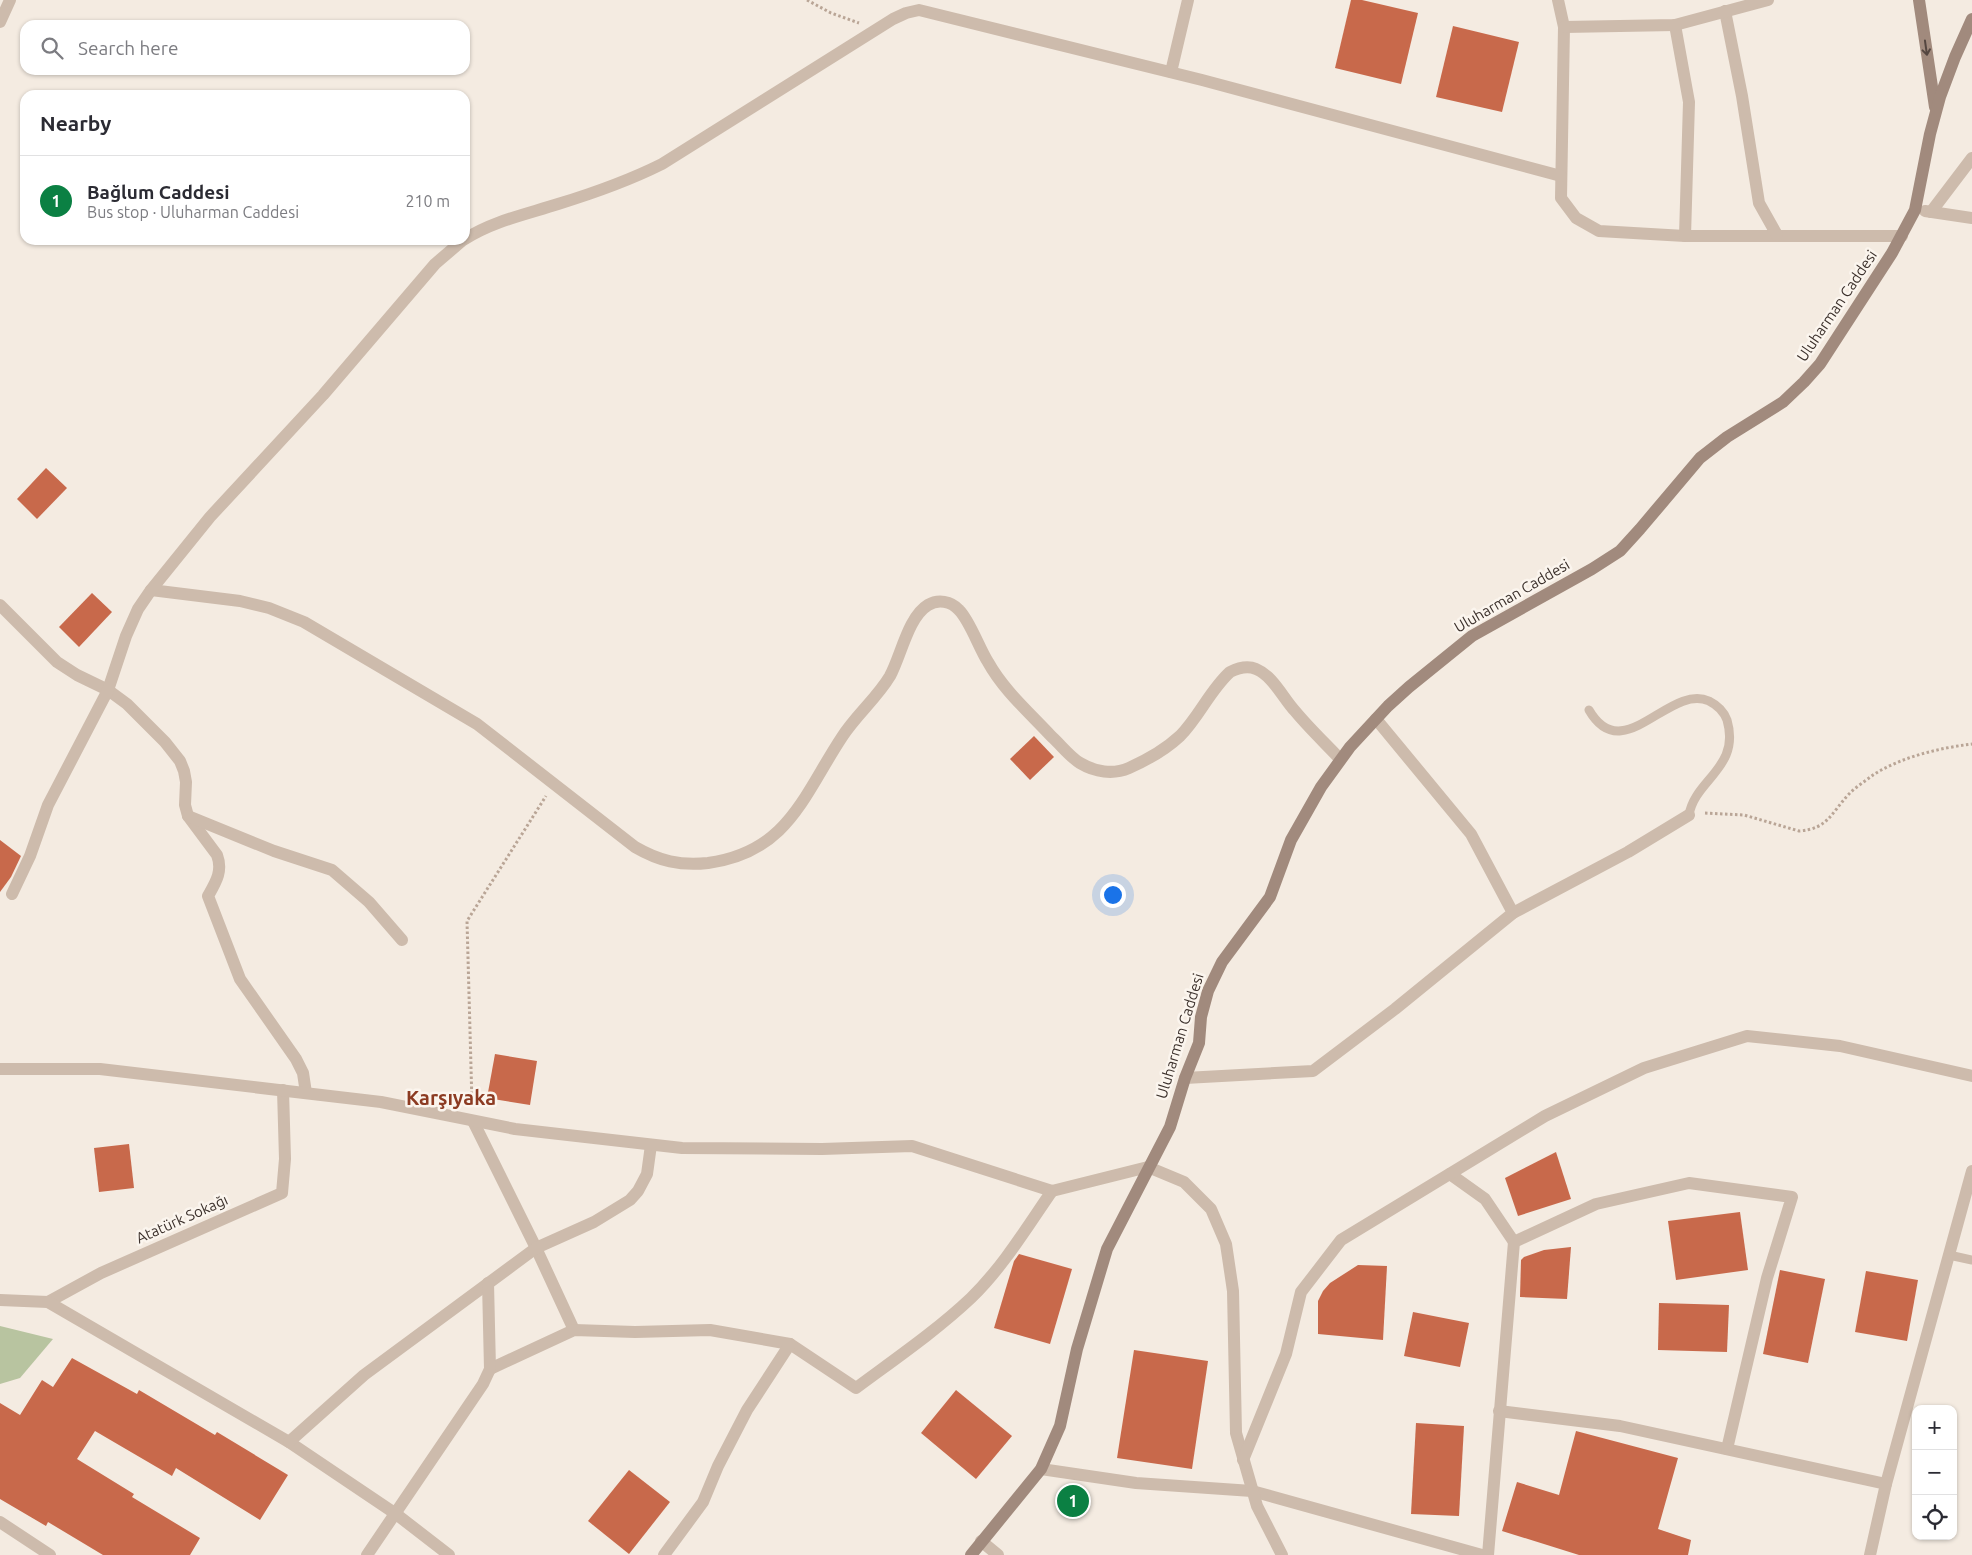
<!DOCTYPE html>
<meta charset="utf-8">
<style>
body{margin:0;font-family:Ubuntu,sans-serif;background:#f7f7f7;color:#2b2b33}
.controls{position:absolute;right:15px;bottom:15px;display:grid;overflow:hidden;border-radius:10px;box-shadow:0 1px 4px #0004}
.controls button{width:45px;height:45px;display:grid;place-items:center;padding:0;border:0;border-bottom:1px solid #e1e1e2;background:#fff;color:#2b2b33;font:25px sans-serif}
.you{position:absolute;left:1112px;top:894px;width:18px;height:18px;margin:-12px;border:4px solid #fff;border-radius:50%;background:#1a73e8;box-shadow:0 0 0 8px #1a73e833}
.badge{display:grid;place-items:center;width:32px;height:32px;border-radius:50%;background:#0b8043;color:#fff;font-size:16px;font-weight:700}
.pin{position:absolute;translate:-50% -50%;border:2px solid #fff;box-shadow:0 1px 5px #0006}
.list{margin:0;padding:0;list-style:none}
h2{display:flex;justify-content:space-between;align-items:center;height:65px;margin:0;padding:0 20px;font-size:21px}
h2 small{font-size:16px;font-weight:400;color:#7c7c81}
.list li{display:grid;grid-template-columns:32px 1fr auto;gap:15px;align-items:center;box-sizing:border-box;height:90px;padding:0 20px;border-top:1px solid #e1e1e2}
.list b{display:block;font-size:19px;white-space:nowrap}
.list p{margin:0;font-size:16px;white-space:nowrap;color:#7c7c81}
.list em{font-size:16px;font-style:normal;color:#7c7c81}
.icon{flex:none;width:28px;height:28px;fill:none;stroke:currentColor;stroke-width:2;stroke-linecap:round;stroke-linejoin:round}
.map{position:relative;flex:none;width:1972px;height:1555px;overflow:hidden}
.search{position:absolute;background:#fff;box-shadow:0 1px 4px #0004;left:20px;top:20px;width:450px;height:55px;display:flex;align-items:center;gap:12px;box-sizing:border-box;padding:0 18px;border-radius:15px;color:#7c7c81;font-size:19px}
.panel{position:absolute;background:#fff;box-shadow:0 1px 4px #0004;left:20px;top:90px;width:450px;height:155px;border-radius:15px}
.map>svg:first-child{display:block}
.green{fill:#b8c4a0}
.building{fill:#c8694b}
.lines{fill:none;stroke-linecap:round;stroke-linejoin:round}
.path{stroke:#b9a596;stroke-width:3;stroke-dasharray:2.5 2.5;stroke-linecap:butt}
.service{stroke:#cdbbac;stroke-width:9}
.minor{stroke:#cdbbac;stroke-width:12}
.tertiary{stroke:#cdbbac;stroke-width:12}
.secondary{stroke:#a18a7d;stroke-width:12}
.oneway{stroke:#544640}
.labels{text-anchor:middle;stroke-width:5;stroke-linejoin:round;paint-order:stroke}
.street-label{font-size:15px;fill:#3b302b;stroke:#fbf5ee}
.district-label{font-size:20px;font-weight:bold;fill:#8c3b22;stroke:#fbf5ee}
</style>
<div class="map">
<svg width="1972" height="1555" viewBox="0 0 1972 1555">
<rect width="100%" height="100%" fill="#f4ebe1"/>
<path class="green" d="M 0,1326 L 53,1339 L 20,1378 L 0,1384 Z"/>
<g class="building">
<path d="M 1351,0 L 1362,0 L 1418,13 L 1401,84 L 1335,68 Z"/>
<path d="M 1453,26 L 1519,42 L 1502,112 L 1436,97 Z"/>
<path d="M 46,468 L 67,488 L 37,519 L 17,499 Z"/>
<path d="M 92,593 L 112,612 L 79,647 L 59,627 Z"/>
<path d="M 1034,736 L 1054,757 L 1030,780 L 1010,759 Z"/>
<path d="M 0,840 L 21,856 L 11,877 L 0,892 Z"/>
<path d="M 495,1054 L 537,1061 L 530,1105 L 487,1098 Z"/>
<path d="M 129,1144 L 134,1188 L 99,1192 L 94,1148 Z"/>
<path d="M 1556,1152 L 1571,1199 L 1518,1216 L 1505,1178 Z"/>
<path d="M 1740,1212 L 1748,1270 L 1676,1280 L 1668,1221 Z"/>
<path d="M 1571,1247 L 1567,1299 L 1520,1297 L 1521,1260 L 1524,1257 L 1544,1250 Z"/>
<path d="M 1019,1254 L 1072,1269 L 1050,1344 L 994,1328 L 1014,1261 Z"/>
<path d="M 1358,1265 L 1387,1266 L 1383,1340 L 1318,1334 L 1318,1301 L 1323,1291 L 1330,1283 Z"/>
<path d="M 1780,1270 L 1825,1279 L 1808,1363 L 1763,1354 Z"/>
<path d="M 1866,1271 L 1918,1280 L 1907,1341 L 1855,1332 Z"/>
<path d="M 1659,1303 L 1729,1305 L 1727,1352 L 1658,1350 Z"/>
<path d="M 1413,1312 L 1469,1323 L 1460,1367 L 1404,1356 Z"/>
<path d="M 1134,1350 L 1208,1361 L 1192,1469 L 1117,1458 Z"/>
<path d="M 72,1358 L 137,1394 L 139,1390 L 215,1435 L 217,1432 L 288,1475 L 260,1520 L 176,1468 L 172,1476 L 95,1431 L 77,1459 L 134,1494 L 132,1497 L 200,1538 L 190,1555 L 103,1555 L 48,1522 L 46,1526 L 0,1499 L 0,1403 L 20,1415 L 42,1380 L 53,1387 Z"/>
<path d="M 956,1390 L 1012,1436 L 976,1479 L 921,1433 Z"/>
<path d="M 1416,1423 L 1464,1426 L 1459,1516 L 1411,1514 Z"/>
<path d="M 1576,1431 L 1678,1458 L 1658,1529 L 1691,1540 L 1688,1555 L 1579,1555 L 1502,1531 L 1517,1482 L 1559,1495 Z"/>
<path d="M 629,1470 L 670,1502 L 629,1554 L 588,1521 Z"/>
</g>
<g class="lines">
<g class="path">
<path d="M 807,0 L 831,13 L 859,23"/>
<path d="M 1705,813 L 1744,815 L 1799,831 C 1828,829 1831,813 1849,794 C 1856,787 1865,781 1873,775 C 1901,757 1939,748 1972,744"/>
<path d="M 472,1104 L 467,921 L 546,796"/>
</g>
<g class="service">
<path d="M 1589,710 C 1623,769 1669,683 1709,701 C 1717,705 1724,712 1727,720 C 1741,768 1695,779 1689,815"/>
<path d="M 1949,1255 L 1972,1260"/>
</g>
<g class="minor">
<path d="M 1558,0 L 1564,27 L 1561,198 L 1576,218 L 1599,231 L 1685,236 L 1902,236"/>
<path d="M 1725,11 L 1742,96 L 1759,203 L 1777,235"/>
<path d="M 0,22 L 10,0"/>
<path d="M 1675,25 L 1689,102 L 1685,236"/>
<path d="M 1564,27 L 1675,25 L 1768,0"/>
<path d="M 1171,72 L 1188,0"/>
<path d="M 1925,211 L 1972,218"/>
<path d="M 1931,212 L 1972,158"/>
<path d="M 465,239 C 493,221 527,214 558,204 C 594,193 628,181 662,164 L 893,19 L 906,13 L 919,10 L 1202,80 L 1561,176"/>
<path d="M 151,590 L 240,601 L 269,608 L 304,622 L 477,724 L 635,847 C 659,861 680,866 708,863 C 788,852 803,796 842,737 C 856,715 877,698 890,676 C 901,656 908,617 928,605 C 938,599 951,601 959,610 C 970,621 979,648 988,662 C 1004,691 1030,713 1052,737 C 1061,745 1070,757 1080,763 C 1095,772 1113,775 1129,768 C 1147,760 1166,749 1180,736 C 1199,717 1210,690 1230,672 C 1238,668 1247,665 1256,669 C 1273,676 1283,698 1295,711 C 1309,728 1325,743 1340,759"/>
<path d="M 0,605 L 57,662 L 77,675 L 108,690 L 127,704 L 165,742 L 180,761 L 184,771 L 186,782 L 185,805 L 188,816 L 217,855 C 223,871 216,882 208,896 L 240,979 L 296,1059 L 303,1073 L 306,1093"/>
<path d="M 188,816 L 274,851 L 332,870 L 369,902 L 402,940"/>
<path d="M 12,894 L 30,856 L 48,805 L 108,690 L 126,636 L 138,609 L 151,590 L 210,517 L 323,395 L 435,264 L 463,240"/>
<path d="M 1513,913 L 1628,852 L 1689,815"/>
<path d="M 1185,1078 L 1313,1071 L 1395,1009 L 1513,913 L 1471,834 L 1376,719"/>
<path d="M 473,1121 L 536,1248 L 574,1330"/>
<path d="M 1450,1174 L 1485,1199 L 1514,1242"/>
<path d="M 0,1300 L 48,1302 L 101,1273 L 282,1193 L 285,1159 L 283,1090"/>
<path d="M 48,1302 L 289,1442 L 396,1514 L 449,1555"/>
<path d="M 490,1369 L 574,1330 L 635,1332 L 710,1330 L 790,1344 L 856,1388 C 895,1359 936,1331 971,1298 C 1003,1267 1027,1227 1052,1191"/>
<path d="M 1499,1411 L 1620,1426 L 1886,1484"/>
<path d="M 289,1442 L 364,1375 L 536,1248 L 594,1222 L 630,1200 L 638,1191 L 647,1174 L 651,1145"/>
<path d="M 1041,1469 L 1136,1483 L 1252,1491 L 1482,1555"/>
<path d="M 0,1522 L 50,1555"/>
<path d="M 981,1541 L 998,1555"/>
<path d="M 367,1555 L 483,1384 L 490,1369 L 488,1283"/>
<path d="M 664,1555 L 703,1502 L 718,1466 L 747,1410 L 790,1344"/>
<path d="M 1488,1555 L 1514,1242 L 1596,1204 L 1689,1183 L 1792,1197 L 1767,1278 L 1727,1449"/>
<path d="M 1870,1555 L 1886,1484 L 1972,1171"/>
</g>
<g class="tertiary">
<path d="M 0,1069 L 100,1069 L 381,1102 L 515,1129 L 682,1148 L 822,1149 L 912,1146 L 1052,1191 L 1148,1167 L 1184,1182 L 1211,1209 L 1226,1244 L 1233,1291 L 1236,1433 L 1257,1506 L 1282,1555"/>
<path d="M 1243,1460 L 1286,1354 L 1301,1292 L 1341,1240 L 1545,1116 L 1644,1068 L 1747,1036 L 1840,1046 L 1972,1076"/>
</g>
<g class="secondary">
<path d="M 1919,0 L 1935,107"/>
<path d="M 971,1555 L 1041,1469 L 1060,1426 L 1077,1349 L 1107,1249 L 1170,1127 L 1185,1078 L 1199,1043 L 1201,1017 L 1208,991 L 1222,962 L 1270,897 L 1291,840 L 1321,787 L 1350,747 L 1388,706 L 1409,687 L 1472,636 L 1592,569 L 1620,551 L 1640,529 L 1700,458 L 1727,437 L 1783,402 L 1804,382 L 1820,364 L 1892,253 L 1915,210 L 1930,134 L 1940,97 L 1955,57 L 1972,19"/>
</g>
</g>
<defs><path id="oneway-shaft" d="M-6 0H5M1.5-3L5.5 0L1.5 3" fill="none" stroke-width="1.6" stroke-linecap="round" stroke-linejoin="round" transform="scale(1.25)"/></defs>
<use class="oneway" href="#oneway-shaft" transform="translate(1926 48) rotate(82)"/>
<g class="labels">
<g class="street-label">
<text transform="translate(1837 306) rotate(-56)" y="5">Uluharman Caddesi</text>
<text transform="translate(1512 596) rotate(-30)" y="5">Uluharman Caddesi</text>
<text transform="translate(1180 1036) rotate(-73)" y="5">Uluharman Caddesi</text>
<text transform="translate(182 1219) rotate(-24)" y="5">Atatürk Sokağı</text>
</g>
<g class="district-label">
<text x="451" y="1105">Karşıyaka</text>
</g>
</g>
</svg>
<div class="controls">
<button>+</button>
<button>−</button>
<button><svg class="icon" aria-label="locate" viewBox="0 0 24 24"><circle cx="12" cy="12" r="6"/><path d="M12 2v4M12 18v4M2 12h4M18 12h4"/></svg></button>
</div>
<div class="you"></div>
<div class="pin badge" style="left:1073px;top:1501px">1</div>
<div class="search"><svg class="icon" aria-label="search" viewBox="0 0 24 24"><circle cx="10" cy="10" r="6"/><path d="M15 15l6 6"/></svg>Search here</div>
<section class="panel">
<h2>Nearby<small></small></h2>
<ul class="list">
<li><span class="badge">1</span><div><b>Bağlum Caddesi</b><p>Bus stop · Uluharman Caddesi</p></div><em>210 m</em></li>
</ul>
</section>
</div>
